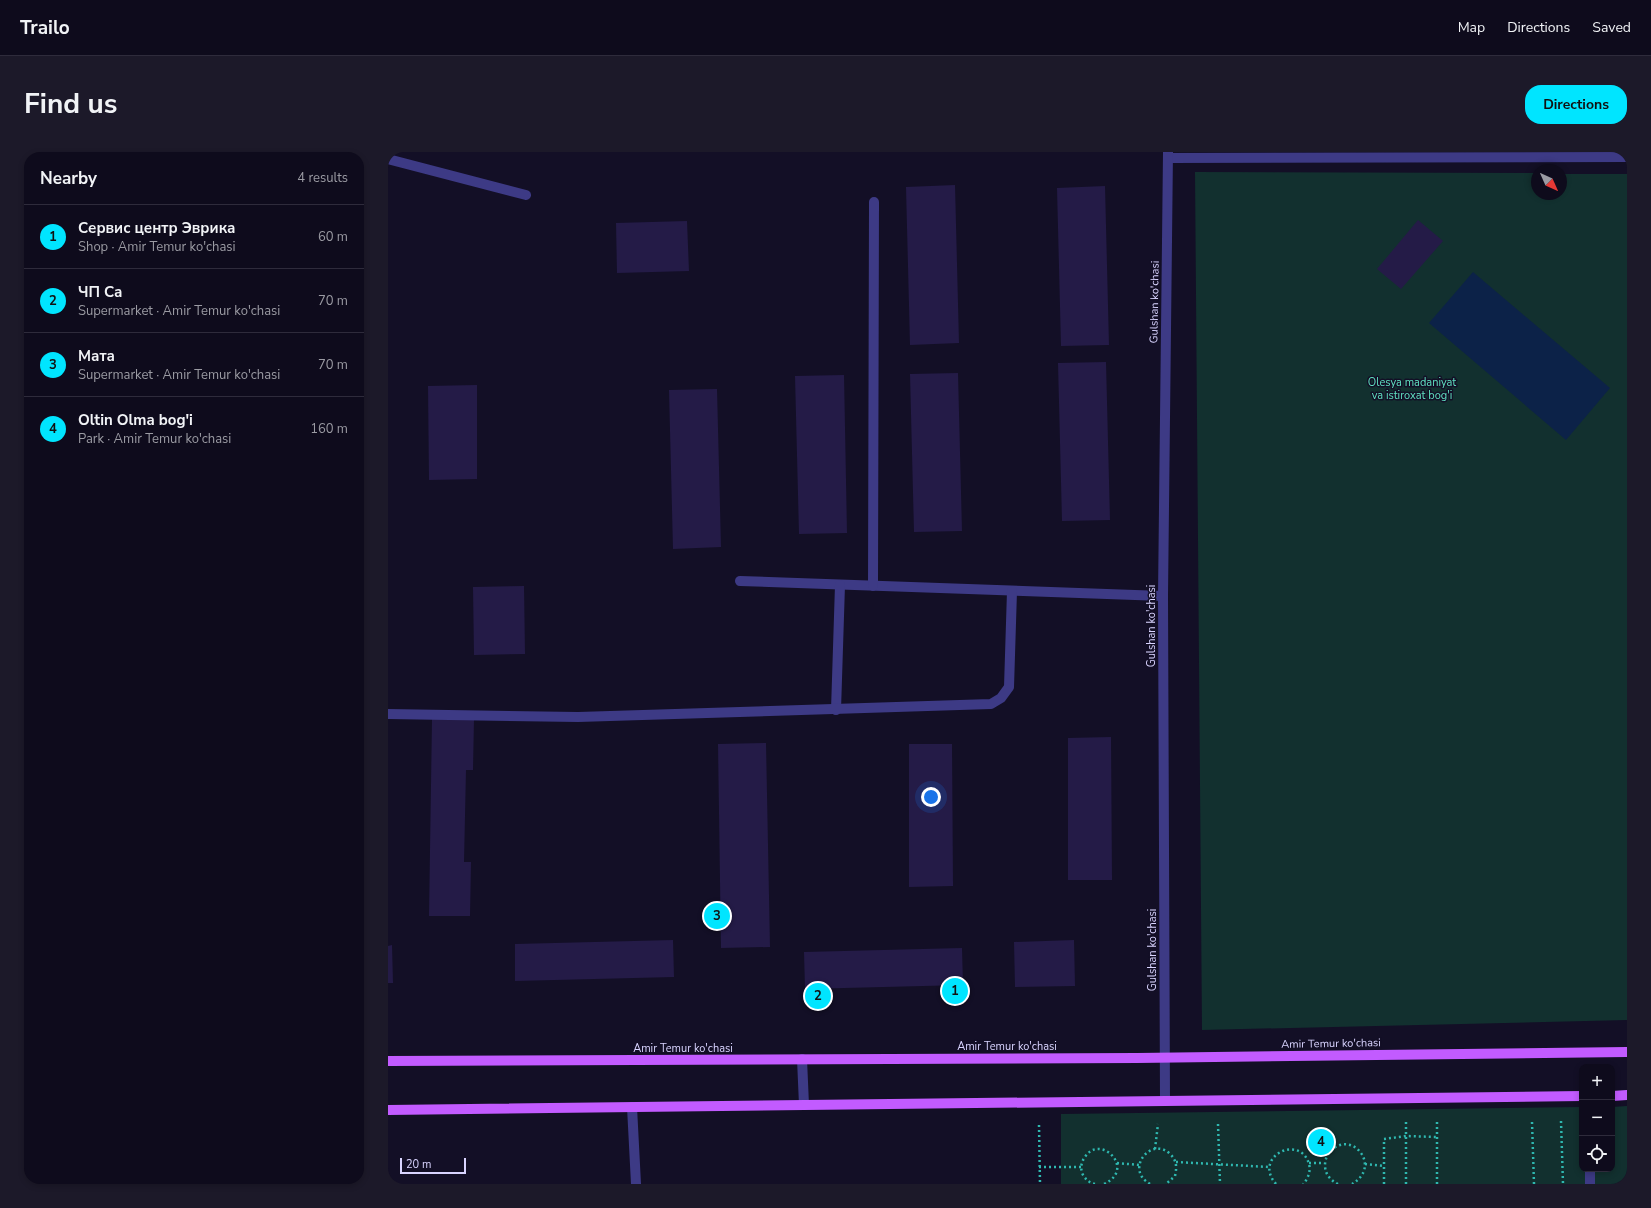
<!DOCTYPE html>
<meta charset="utf-8">
<style>
body{margin:0;font-family:"Nunito Sans",sans-serif;background:#1c1929;color:#f1f3f6}
.controls{position:absolute;right:12px;bottom:12px;display:grid;overflow:hidden;border-radius:8px;box-shadow:0 2px 6px #0003}
.controls button{width:36px;height:36px;display:grid;place-items:center;padding:0;border:0;border-bottom:1px solid #2e2b3b;background:#0e0b1c;color:#f1f3f6;font:20px sans-serif}
.compass{position:absolute;left:1143px;top:12px;width:36px;height:36px;border-radius:50%;background:#0e0b1c;box-shadow:0 2px 6px #0003;rotate:135deg}
.scale{position:absolute;left:12px;bottom:10px;width:66px;box-sizing:border-box;padding-left:4px;border:2px solid #d9d4ff;border-top:0;font-size:11px;line-height:14px;white-space:nowrap;color:#d9d4ff;-webkit-text-stroke:3px #130f26;paint-order:stroke}
.you{position:absolute;left:543px;top:645px;width:14px;height:14px;margin:-10px;border:3px solid #fff;border-radius:50%;background:#1a73e8;box-shadow:0 0 0 6px #1a73e833}
.badge{display:grid;place-items:center;width:26px;height:26px;border-radius:50%;background:#00e5ff;color:#111;font-size:13px;font-weight:700}
.pin{position:absolute;translate:-50% -50%;border:2px solid #fff;box-shadow:0 1px 4px #0006}
.list{margin:0;padding:0;list-style:none}
h2{display:flex;justify-content:space-between;align-items:center;height:52px;margin:0;padding:0 16px;font-size:17px}
h2 small{font-size:13px;font-weight:400;color:#9b9ba3}
.list li{display:grid;grid-template-columns:26px 1fr auto;gap:12px;align-items:center;box-sizing:border-box;height:64px;padding:0 16px;border-top:1px solid #2e2b3b}
.list b{display:block;font-size:15px;white-space:nowrap}
.list p{margin:0;font-size:13px;white-space:nowrap;color:#9b9ba3}
.list em{font-size:13px;font-style:normal;color:#9b9ba3}
.icon{flex:none;width:22px;height:22px;fill:none;stroke:currentColor;stroke-width:2;stroke-linecap:round;stroke-linejoin:round}
.map{position:relative;flex:none;width:1239px;height:1032px;overflow:hidden;border-radius:16px}
header{display:flex;align-items:center;gap:24px;box-sizing:border-box;height:56px;padding:0 20px;background:#0e0b1c;border-bottom:1px solid #2e2b3b}
header strong{font-size:19px}
nav{display:flex;gap:22px;margin-inline-start:auto;font-size:14px}
.intro{display:flex;align-items:center;justify-content:space-between;box-sizing:border-box;height:96px;padding:0 24px}
h1{margin:0;font-size:28px}
.button{padding:10px 18px;border-radius:16px;background:#00e5ff;color:#111;font-size:14px;font-weight:700}
main{display:flex;gap:24px;padding:0 24px}
aside{flex:1;background:#0e0b1c;border-radius:16px;box-shadow:0 2px 6px #0003}
.map>svg:first-child{display:block}
.green{fill:#12302f}
.water{fill:#0c2248}
.building{fill:#241b47}
.lines{fill:none;stroke-linecap:round;stroke-linejoin:round}
.path{stroke:#2fb8b0;stroke-width:2.5;stroke-dasharray:2 3;stroke-linecap:butt}
.minor{stroke:#3d3a85;stroke-width:10}
.major{stroke:#c25bff;stroke-width:10}
.labels{text-anchor:middle;stroke-width:3;stroke-linejoin:round;paint-order:stroke}
.street-label{font-size:11px;fill:#d9d4ff;stroke:#130f26}
.park-label{font-size:11px;fill:#5fe0c0;stroke:#130f26}
</style>
<header>
<strong>Trailo</strong>
<nav><a>Map</a><a>Directions</a><a>Saved</a></nav>
</header>
<div class="intro"><h1>Find us</h1><a class="button">Directions</a></div>
<main>
<aside>
<h2>Nearby<small>4 results</small></h2>
<ul class="list">
<li><span class="badge">1</span><div><b>Сервис центр Эврика</b><p>Shop · Amir Temur ko'chasi</p></div><em>60 m</em></li>
<li><span class="badge">2</span><div><b>ЧП Са</b><p>Supermarket · Amir Temur ko'chasi</p></div><em>70 m</em></li>
<li><span class="badge">3</span><div><b>Мата</b><p>Supermarket · Amir Temur ko'chasi</p></div><em>70 m</em></li>
<li><span class="badge">4</span><div><b>Oltin Olma bog'i</b><p>Park · Amir Temur ko'chasi</p></div><em>160 m</em></li>
</ul>
</aside>
<div class="map">
<svg width="1239" height="1032" viewBox="0 0 1239 1032">
<rect width="100%" height="100%" fill="#130f26"/>
<g class="green">
<path d="M 807,20 L 1149,21 L 1149,42 L 1173,42 L 1173,22 L 1239,22 L 1239,868 L 814,878 Z"/>
<path d="M 1239,954 L 1239,1032 L 673,1032 L 673,962 L 1194,955 L 1194,1017 L 1224,1017 L 1224,955 Z"/>
</g>
<path class="water" d="M 1085,120 L 1222,236 L 1178,288 L 1041,171 Z"/>
<g class="building">
<path d="M 567,33 L 571,191 L 522,193 L 518,35 Z"/>
<path d="M 717,34 L 721,193 L 673,194 L 669,36 Z"/>
<path d="M 1030,68 L 1055,89 L 1013,137 L 989,117 Z"/>
<path d="M 299,69 L 301,119 L 229,121 L 228,71 Z"/>
<path d="M 718,210 L 722,368 L 674,369 L 670,211 Z"/>
<path d="M 570,221 L 574,379 L 526,380 L 522,222 Z"/>
<path d="M 456,223 L 459,381 L 411,382 L 407,224 Z"/>
<path d="M 89,233 L 89,327 L 41,328 L 40,234 Z"/>
<path d="M 329,237 L 333,395 L 285,397 L 281,238 Z"/>
<path d="M 136,434 L 137,502 L 86,503 L 85,435 Z"/>
<path d="M 44,567 L 86,567 L 85,618 L 78,618 L 76,710 L 83,710 L 82,764 L 41,764 Z"/>
<path d="M 723,585 L 724,728 L 680,728 L 680,586 Z"/>
<path d="M 378,591 L 382,795 L 333,796 L 330,592 Z"/>
<path d="M 521,592 L 564,592 L 565,734 L 521,735 Z"/>
<path d="M 285,788 L 286,825 L 127,829 L 127,792 Z"/>
<path d="M 686,788 L 687,834 L 627,835 L 626,790 Z"/>
<path d="M 4,793 L 5,831 L 0,831 L 0,794 Z"/>
<path d="M 574,796 L 575,833 L 417,837 L 416,800 Z"/>
</g>
<g class="lines">
<g class="path">
<path d="M 1173,969 L 1175,1032"/>
<path d="M 1018,970 L 1018,1032"/>
<path d="M 1144,970 L 1146,1032"/>
<path d="M 830,972 L 832,1032"/>
<path d="M 651,973 L 652,1032"/>
<path d="M 767,997 L 770,972"/>
<path d="M 788,1010 L 881,1015"/>
<path d="M 729,1011 L 751,1013"/>
<path d="M 921,1011 L 936,1011"/>
<path d="M 977,1012 L 996,1014"/>
<path d="M 651,1015 L 693,1015"/>
<path d="M 707,1032 C 702,1031 698,1028 695,1023 C 692,1017 693,1010 697,1005 C 712,981 749,1017 716,1032"/>
<path d="M 762,1032 C 736,1017 763,985 781,1001 C 789,1008 789,1015 787,1024 L 778,1032"/>
<path d="M 888,1032 C 864,1005 912,981 921,1012 C 923,1019 920,1027 915,1032"/>
<path d="M 950,1032 C 942,1028 937,1022 937,1013 C 937,1008 939,1002 943,999 C 963,977 995,1014 964,1032"/>
<path d="M 996,1032 L 996,987 L 1018,984 L 1049,985"/>
<path d="M 1049,1032 L 1049,970"/>
</g>
<g class="minor">
<path d="M 780,6 L 1239,5"/>
<path d="M 0,7 L 138,43"/>
<path d="M 352,429 L 775,444"/>
<path d="M 485,434 L 486,50"/>
<path d="M 448,558 L 452,433"/>
<path d="M 0,562 L 190,565 L 603,552 L 613,546 L 621,535 L 624,439"/>
<path d="M 414,907 L 416,953"/>
<path d="M 777,948 L 775,444 L 780,0"/>
<path d="M 244,955 L 248,1032"/>
<path d="M 1202,1017 L 1202,1032"/>
</g>
<g class="major">
<path d="M 0,909 L 749,906 L 1239,900"/>
<path d="M 1224,944 L 1239,943"/>
<path d="M 0,958 L 1194,944"/>
</g>
</g>
<g class="labels">
<g class="street-label">
<text transform="translate(766 150) rotate(-89)" y="4">Gulshan ko'chasi</text>
<text transform="translate(763 474) rotate(-90)" y="4">Gulshan ko'chasi</text>
<text transform="translate(764 798) rotate(-90)" y="4">Gulshan ko'chasi</text>
<text transform="translate(943 891) rotate(-1)" y="4">Amir Temur ko'chasi</text>
<text x="619" y="898">Amir Temur ko'chasi</text>
<text x="295" y="900">Amir Temur ko'chasi</text>
</g>
<g class="park-label">
<text x="1024" y="234">Olesya madaniyat<tspan x="1024" dy="13">va istiroxat bog'i</tspan></text>
</g>
</g>
</svg>
<div class="controls">
<button>+</button>
<button>−</button>
<button><svg class="icon" aria-label="locate" viewBox="0 0 24 24"><circle cx="12" cy="12" r="6"/><path d="M12 2v4M12 18v4M2 12h4M18 12h4"/></svg></button>
</div>
<svg class="compass" viewBox="-18 -18 36 36"><path d="M0-13l5 13h-10z" fill="#e53935"/><path d="M0 13l5-13h-10z" fill="#9b9ba3"/></svg>
<div class="scale">20 m</div>
<div class="you"></div>
<div class="pin badge" style="left:567px;top:839px">1</div>
<div class="pin badge" style="left:430px;top:844px">2</div>
<div class="pin badge" style="left:329px;top:764px">3</div>
<div class="pin badge" style="left:933px;top:990px">4</div>
</div>
</main>
